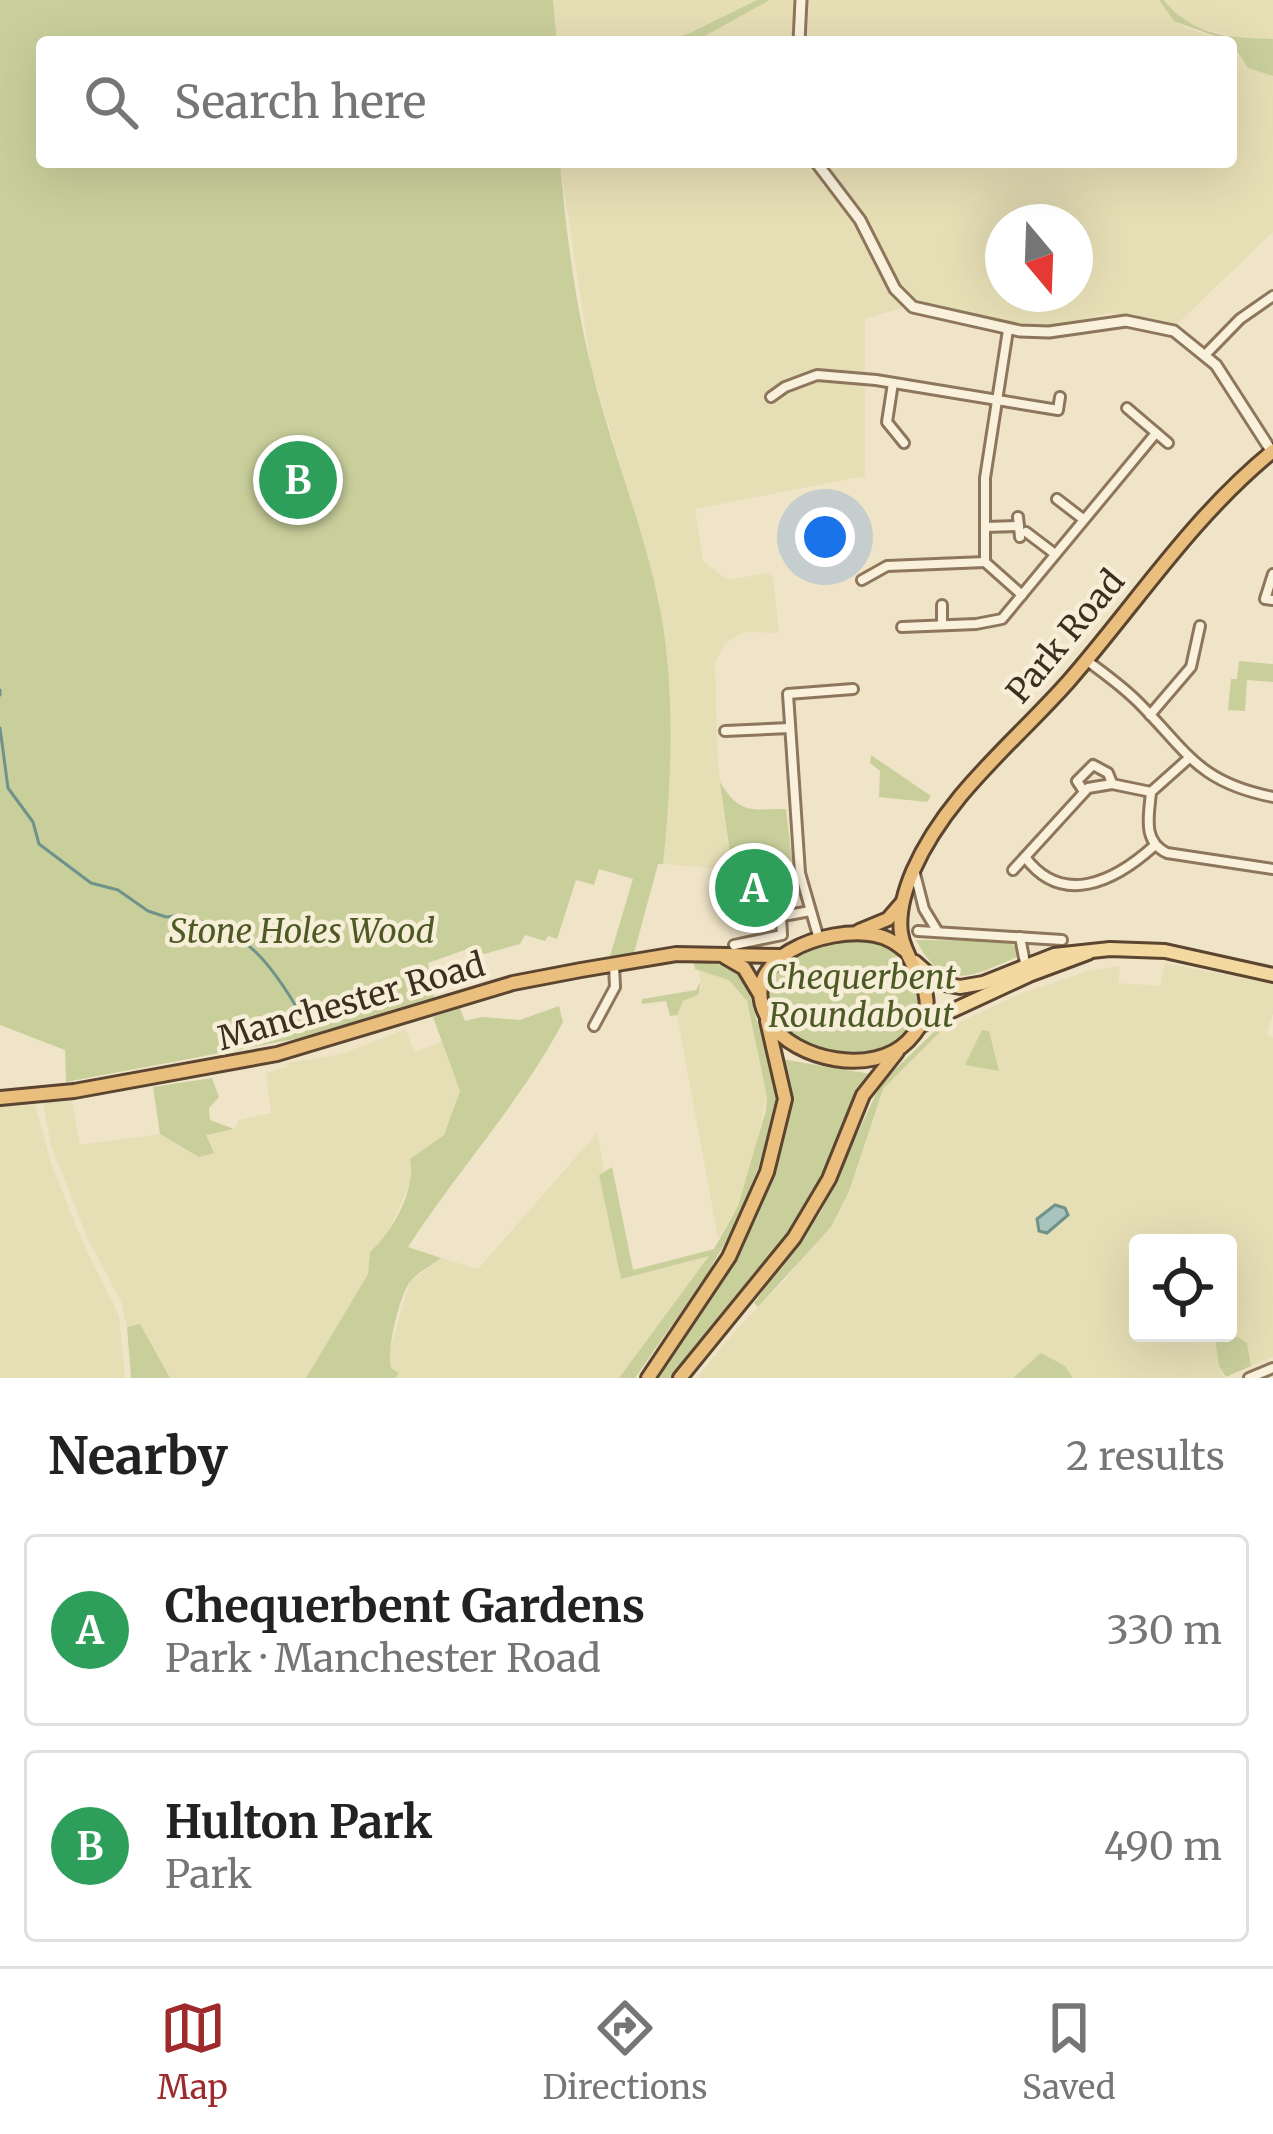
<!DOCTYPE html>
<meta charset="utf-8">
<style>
body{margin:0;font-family:Merriweather,serif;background:#f2f2f2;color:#222}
.controls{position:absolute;right:36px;bottom:36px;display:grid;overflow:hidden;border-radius:12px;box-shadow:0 12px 48px #0002}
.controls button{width:108px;height:108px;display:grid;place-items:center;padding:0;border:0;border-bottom:3px solid #e0e0e0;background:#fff;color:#222;font:60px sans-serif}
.compass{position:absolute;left:985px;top:204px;width:108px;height:108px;border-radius:50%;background:#fff;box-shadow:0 12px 48px #0002;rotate:161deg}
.you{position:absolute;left:825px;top:537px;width:42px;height:42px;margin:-30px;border:9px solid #fff;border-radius:50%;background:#1a73e8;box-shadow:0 0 0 18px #1a73e833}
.badge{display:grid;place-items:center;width:78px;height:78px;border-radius:50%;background:#9e2a2b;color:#fff;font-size:39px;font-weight:700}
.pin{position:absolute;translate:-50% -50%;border:6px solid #fff;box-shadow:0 3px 12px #0006}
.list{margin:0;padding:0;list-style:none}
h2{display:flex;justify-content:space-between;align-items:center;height:156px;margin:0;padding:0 48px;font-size:51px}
h2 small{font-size:39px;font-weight:400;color:#767676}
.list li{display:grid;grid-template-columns:78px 1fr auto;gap:36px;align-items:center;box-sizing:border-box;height:192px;margin:0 24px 24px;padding:0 24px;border:3px solid #e0e0e0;border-radius:12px}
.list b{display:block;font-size:45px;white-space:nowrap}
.list p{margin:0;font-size:39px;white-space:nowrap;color:#767676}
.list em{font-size:39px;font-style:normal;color:#767676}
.icon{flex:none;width:66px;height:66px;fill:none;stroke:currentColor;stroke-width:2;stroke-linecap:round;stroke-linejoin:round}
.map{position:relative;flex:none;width:1273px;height:1378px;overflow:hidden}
.search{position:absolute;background:#fff;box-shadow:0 12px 48px #0002;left:36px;right:36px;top:36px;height:132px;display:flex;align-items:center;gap:30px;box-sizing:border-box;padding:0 42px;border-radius:12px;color:#767676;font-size:45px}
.sheet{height:588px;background:#fff}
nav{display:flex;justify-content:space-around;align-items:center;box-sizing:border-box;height:168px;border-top:3px solid #e0e0e0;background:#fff;font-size:33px;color:#767676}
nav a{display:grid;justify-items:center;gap:6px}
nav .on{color:#9e2a2b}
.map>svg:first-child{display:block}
.farmland{fill:#e6deb5;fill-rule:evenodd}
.green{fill:#c9cf9b}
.water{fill:#a9c4bc;stroke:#6f938a;stroke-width:3}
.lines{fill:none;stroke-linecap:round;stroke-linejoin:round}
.stream{stroke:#6f938a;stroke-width:3}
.minor-casing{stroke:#8d765c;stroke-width:14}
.tertiary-casing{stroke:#8d765c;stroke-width:15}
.primary-casing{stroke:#5b4430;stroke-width:18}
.trunk-casing{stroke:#5b4430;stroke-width:18}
.minor{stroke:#faf1dc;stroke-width:8}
.tertiary{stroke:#faf1dc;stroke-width:9}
.primary{stroke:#f3d9a0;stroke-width:12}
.trunk{stroke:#eabe7c;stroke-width:12}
.labels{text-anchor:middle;stroke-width:9;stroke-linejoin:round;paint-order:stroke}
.street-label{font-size:33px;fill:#3d2e20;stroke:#f7eed8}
.park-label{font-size:33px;font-style:italic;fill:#4d5a26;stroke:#f7eed8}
</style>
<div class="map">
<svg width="1273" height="1378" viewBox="0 0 1273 1378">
<rect width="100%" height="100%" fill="#f0e4c8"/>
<g class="farmland">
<path d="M 553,0 L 757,0 L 690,33 L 662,42 L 557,42 Z"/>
<path d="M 770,0 L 795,0 L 793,42 L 694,42 Z"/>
<path d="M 808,0 L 1159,0 L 1184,27 L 1228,42 L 807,42 Z"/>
<path d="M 1164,0 L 1273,0 L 1273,39 L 1236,37 L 1190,26 Z"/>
<path d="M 1231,44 L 1248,68 L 1273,76 L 1273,232 L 1176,325 L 1109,313 L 1055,326 L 1027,327 L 921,306 L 902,292 L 862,215 L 821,162 L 1231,162 ZM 1003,222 L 1075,222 L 1075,294 L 1003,294 Z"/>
<path d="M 560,162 L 810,162 L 823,185 L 854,218 L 875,267 L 904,307 L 865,319 L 865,476 L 695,509 L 703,561 L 728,580 L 769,573 L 773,577 L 779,633 L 745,632 L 726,642 L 715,663 L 718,763 L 732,870 L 663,864 L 669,705 L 663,629 L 645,549 L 591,366 Z"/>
<path d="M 1165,963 L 1273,984 L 1273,1013 L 1267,1034 L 1273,1038 L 1273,1357 L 1251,1366 L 1247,1343 L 1219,1365 L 1224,1378 L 1073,1378 L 1065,1366 L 1041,1354 L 1013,1378 L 697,1378 L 733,1333 L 788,1277 L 849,1191 L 883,1089 L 941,1031 L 1017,995 L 1092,970 L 1120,966 L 1118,983 L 1160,986 ZM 1138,1243 L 1228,1243 L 1228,1333 L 1138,1333 Z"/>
<path d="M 699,970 L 729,979 L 747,1001 L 767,1097 L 750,1172 L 738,1206 L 718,1238 L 677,1015 L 683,1001 L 702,987 Z"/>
<path d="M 406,1029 L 414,1052 L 442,1041 L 460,1091 L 444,1135 L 411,1159 L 414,1175 L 384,1241 L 370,1252 L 368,1274 L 306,1378 L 170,1378 L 140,1325 L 127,1327 L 121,1302 L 87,1237 L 51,1145 L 43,1102 L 72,1101 L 80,1145 L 160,1134 L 200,1157 L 205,1135 L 234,1129 L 239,1120 L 271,1113 L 266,1073 L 287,1067 L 287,1063 L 341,1054 Z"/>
<path d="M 35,1105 L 51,1163 L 82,1241 L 119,1316 L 125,1378 L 0,1378 L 0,1107 Z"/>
<path d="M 597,1133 L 604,1169 L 599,1175 L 621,1279 L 711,1255 L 619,1378 L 395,1378 L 398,1373 L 391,1368 L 388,1356 L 410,1282 L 441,1258 L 478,1269 Z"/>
</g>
<g class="green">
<path d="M 0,0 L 553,0 L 557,42 L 42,42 L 42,162 L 560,162 C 566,231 575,303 592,370 C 613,456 649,539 663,626 C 675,703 671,787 663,864 L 658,864 L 634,953 L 610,956 L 633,879 L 599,869 L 594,885 L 576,880 L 557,939 L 548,936 L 545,941 L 525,935 L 520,944 L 477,956 L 473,947 L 428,963 L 434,997 L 300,1038 L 66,1082 L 65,1050 L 0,1025 Z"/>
<path d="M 757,0 L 770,0 L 694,42 L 662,42 L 690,33 Z"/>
<path d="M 1159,0 L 1164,0 C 1194,37 1228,37 1273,39 L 1273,76 L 1248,68 L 1231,42 L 1174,21 Z"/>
<path d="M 1239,661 L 1273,664 L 1273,682 L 1247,680 L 1245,711 L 1228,710 L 1231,679 L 1237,679 Z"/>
<path d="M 871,755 L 931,796 L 927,802 L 879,797 L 880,771 L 870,763 Z"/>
<path d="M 720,782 C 740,815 750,809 786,809 L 792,861 L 769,873 L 774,898 L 737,903 Z"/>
<path d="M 862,939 C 944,946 948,1080 812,1046 C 776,1037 750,990 783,962 C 803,945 837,942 862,939 Z"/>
<path d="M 916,940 L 1008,941 L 1017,948 L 1019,956 C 973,976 944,994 916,940 Z"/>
<path d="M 693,960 L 722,965 L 745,979 L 773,1077 L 776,1099 L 773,1117 L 758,1168 L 736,1224 L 704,1279 L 635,1378 L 619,1378 L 709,1256 L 621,1279 L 599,1175 L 612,1167 L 633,1270 L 714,1249 L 738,1206 L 766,1110 L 767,1097 L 747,1001 L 729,980 L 695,969 Z"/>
<path d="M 701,981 L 698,995 L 683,1001 L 677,1015 L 670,1016 L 666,1001 L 642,1004 L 642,999 L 696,990 Z"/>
<path d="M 559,1006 L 563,1022 C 520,1103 458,1170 408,1247 L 441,1258 C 432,1265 417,1273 410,1282 C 399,1296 386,1352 391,1368 L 399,1373 L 395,1378 L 306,1378 L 368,1274 L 370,1252 C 392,1233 417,1188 410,1159 L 444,1135 L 460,1091 L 433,1017 L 460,1008 L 465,1021 L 482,1017 L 520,1020 Z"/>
<path d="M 937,1029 L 940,1032 L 883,1089 L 849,1191 L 831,1227 L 758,1307 L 754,1303 L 821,1212 L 881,1083 Z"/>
<path d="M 982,1030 L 989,1031 L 999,1071 L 965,1065 Z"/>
<path d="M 781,1059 L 871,1074 C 845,1106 840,1149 820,1184 C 779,1255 727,1315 674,1378 L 652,1378 C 705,1299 782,1203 789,1105 C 791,1090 785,1074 781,1059 Z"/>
<path d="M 212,1078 L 219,1097 L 209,1108 L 210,1120 L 234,1129 L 206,1135 L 214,1153 L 199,1157 L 160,1134 L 153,1087 Z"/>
<path d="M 140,1324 L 170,1378 L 131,1378 L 127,1327 Z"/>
<path d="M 1238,1337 L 1247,1343 L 1251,1366 L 1226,1377 L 1219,1366 L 1215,1339 Z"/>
<path d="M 1041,1353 L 1065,1366 L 1073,1378 L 1013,1378 Z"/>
</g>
<path class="water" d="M 1055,1205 L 1065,1208 L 1068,1215 L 1047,1233 L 1039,1231 L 1037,1219 Z"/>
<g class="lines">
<g class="stream">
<path d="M 0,690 L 0,695"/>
<path d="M 0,728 L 8,788 L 33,822 L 39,844 L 91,883 L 118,890 L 148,911 L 166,917 L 185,915 L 192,925 L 197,921 C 248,930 276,972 300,1013"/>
</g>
<defs>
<g id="minor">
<path d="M 1205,355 L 1240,319 L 1273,296"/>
<path d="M 893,383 L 887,422 L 904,443"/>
<path d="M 771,397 L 785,387 L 817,375 L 876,380 L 1058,410 L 1060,397"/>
<path d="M 1127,408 L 1168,443"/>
<path d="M 1057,499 L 1083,519"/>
<path d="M 1018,517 L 1020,537"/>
<path d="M 985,527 L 1019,526"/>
<path d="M 1026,532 L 1055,554"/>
<path d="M 985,562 L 985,478 L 1008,330"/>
<path d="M 985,562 L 1022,595"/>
<path d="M 1273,574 L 1265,599 L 1273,600"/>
<path d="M 862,580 L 887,566 L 985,562"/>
<path d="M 942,605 L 942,625"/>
<path d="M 902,627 L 976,624 L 1002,619 L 1156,433"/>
<path d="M 1086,660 C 1104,673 1122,686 1138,702 C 1187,751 1197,782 1273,797"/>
<path d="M 1150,715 L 1191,667 L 1200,626"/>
<path d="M 725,731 L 790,728"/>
<path d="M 1188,759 L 1151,792 C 1149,816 1142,841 1167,853 L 1273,869"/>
<path d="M 1083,790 L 1077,781 L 1093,765 L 1108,773 L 1112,783"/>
<path d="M 1025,857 C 1062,907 1114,882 1154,846"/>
<path d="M 914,870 L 924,909 L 938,932"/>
<path d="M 1013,870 L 1088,788 L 1112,784 L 1151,792"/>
<path d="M 783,916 L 810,911"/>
<path d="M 918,931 L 1062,940"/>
<path d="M 1020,937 L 1026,968"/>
<path d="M 819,939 L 800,873 L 788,694 L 853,689"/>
<path d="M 734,945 L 782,935 L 780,898"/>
<path d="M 594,1026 L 615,987 L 614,965"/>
<path d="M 1249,1378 L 1273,1368"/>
</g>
<g id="tertiary">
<path d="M 799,42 L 801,0"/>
<path d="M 816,162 L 860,220 L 895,289 L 913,307 L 1020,331 L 1049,332 L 1126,321 L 1174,331 L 1216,365 L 1272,452"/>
</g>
<g id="primary">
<path d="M 915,962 L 939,983 L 960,987 L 983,983 L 1054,955 L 1110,949 L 1165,951 L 1273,975"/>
<path d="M 919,1026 L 1029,975 L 1088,953"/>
</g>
<g id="trunk">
<path d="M 859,931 L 888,919 L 901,904"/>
<path d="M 907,952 C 897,944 888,937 875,935 C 829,925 729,959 770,1022 C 795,1061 874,1076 908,1041 C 951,996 907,973 901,933 C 898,912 905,890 913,871 C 947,794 1013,744 1068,682 C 1137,603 1190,519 1273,451"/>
<path d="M 725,957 L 744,968 L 759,993"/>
<path d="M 0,1098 L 74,1091 L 277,1054 L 513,983 L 581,970 L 676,954 L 780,956"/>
<path d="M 648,1378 L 729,1257 L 767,1172 L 785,1099 L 767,1021"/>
<path d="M 680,1378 L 794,1238 L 829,1179 L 863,1095 L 897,1052"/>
</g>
</defs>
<use href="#minor" class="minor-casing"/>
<use href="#tertiary" class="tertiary-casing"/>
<use href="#primary" class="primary-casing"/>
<use href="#trunk" class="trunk-casing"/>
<use href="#minor" class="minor"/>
<use href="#tertiary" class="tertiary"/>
<use href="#primary" class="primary"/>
<use href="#trunk" class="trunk"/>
</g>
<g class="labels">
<g class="street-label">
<text transform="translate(1065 636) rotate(-50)" y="12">Park Road</text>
<text transform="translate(351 1001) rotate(-16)" y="12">Manchester Road</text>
</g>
<g class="park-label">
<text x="302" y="943">Stone Holes Wood</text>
<text x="861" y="989">Chequerbent<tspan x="861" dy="38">Roundabout</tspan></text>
</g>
</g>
</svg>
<div class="controls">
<button><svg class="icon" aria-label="locate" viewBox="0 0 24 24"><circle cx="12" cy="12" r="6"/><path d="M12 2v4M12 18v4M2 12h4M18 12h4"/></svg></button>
</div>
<svg class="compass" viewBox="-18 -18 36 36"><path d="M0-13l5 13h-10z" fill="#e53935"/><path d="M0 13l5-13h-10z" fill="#767676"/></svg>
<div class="you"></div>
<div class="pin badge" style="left:754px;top:888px;background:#2e9e5b">A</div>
<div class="pin badge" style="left:298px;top:480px;background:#2e9e5b">B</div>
<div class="search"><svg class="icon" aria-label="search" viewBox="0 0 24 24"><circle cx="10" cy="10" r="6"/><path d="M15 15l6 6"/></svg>Search here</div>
</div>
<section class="sheet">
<h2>Nearby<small>2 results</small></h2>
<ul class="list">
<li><span class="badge" style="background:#2e9e5b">A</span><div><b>Chequerbent Gardens</b><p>Park · Manchester Road</p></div><em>330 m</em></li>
<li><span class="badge" style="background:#2e9e5b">B</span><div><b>Hulton Park</b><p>Park</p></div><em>490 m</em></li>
</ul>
</section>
<nav>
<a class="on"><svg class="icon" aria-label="map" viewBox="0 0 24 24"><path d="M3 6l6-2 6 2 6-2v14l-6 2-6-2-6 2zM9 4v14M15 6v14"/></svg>Map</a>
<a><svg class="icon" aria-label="directions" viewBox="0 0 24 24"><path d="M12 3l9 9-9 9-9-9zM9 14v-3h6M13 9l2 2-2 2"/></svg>Directions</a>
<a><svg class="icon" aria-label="saved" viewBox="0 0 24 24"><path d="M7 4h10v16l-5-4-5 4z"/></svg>Saved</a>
</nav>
